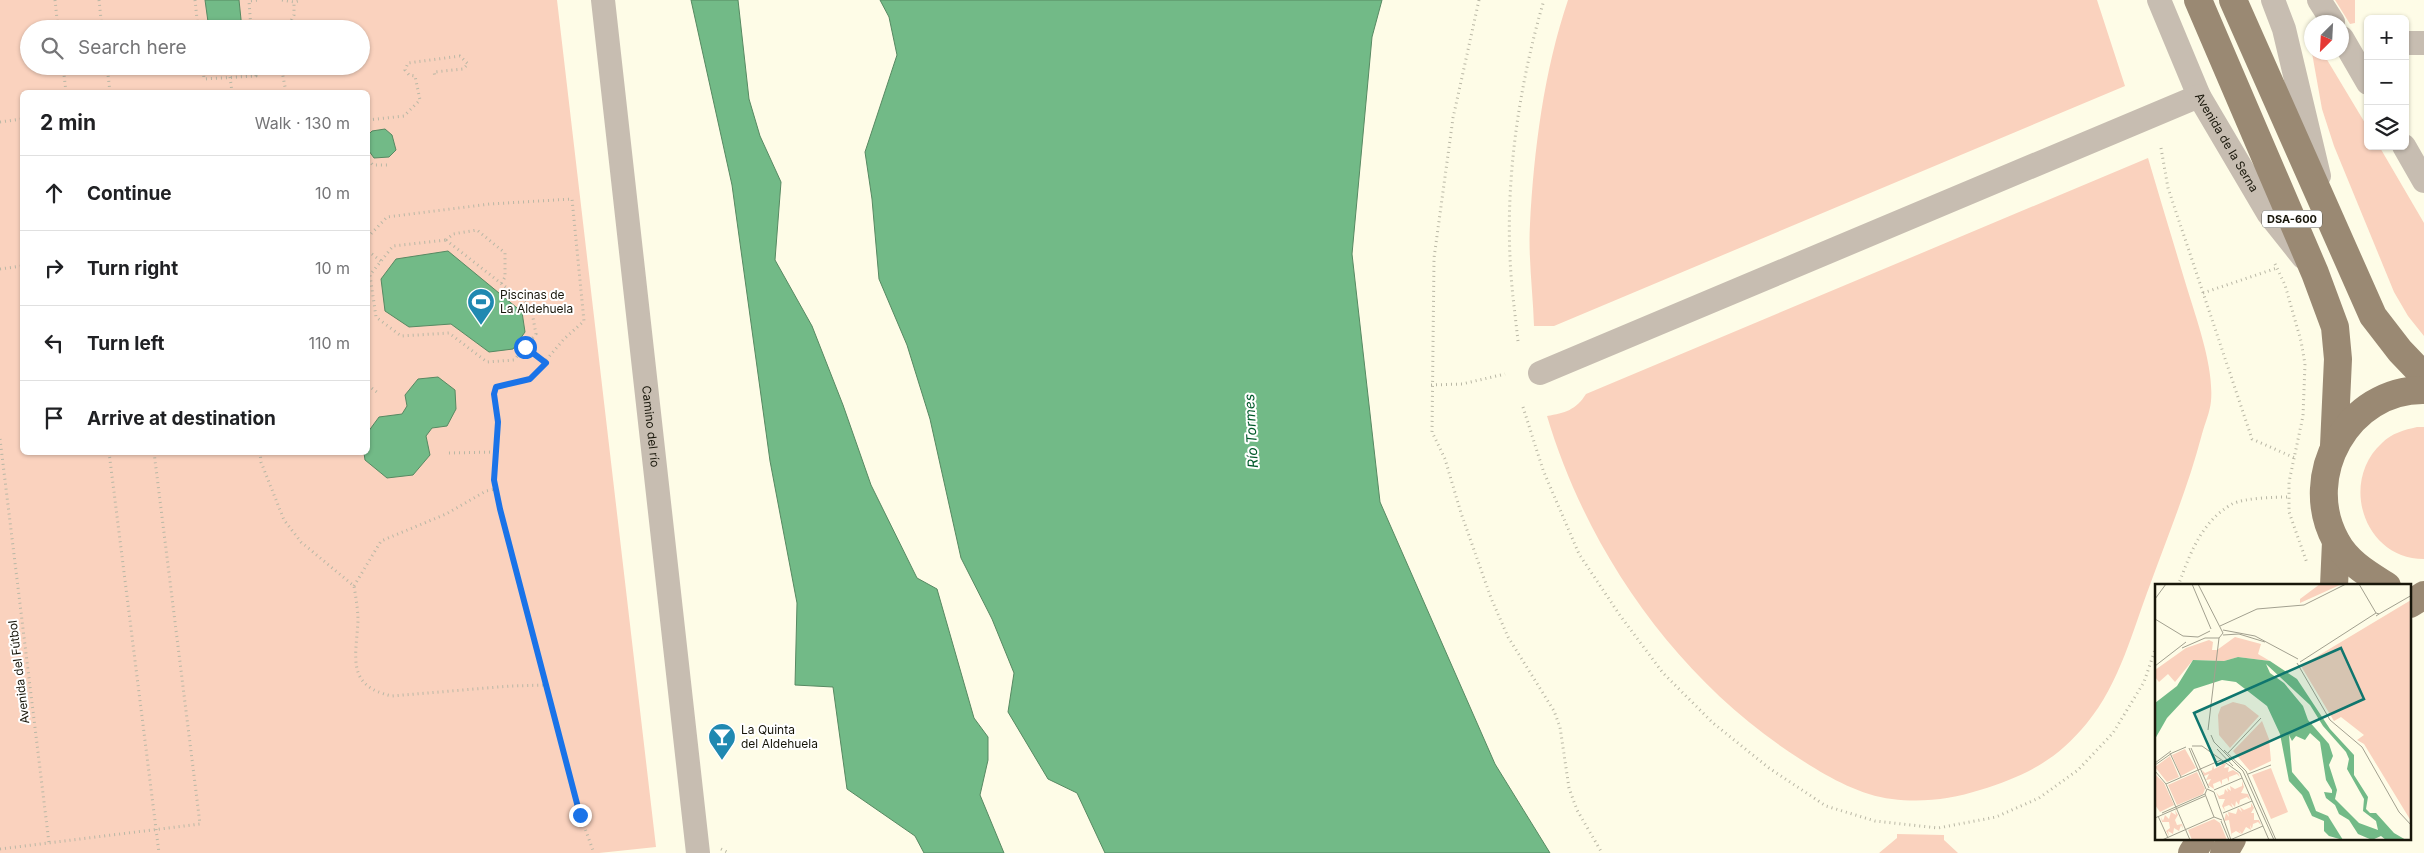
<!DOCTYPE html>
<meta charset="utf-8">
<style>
body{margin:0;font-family:Inter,sans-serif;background:#f2f2f2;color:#202124}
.controls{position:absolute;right:15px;top:15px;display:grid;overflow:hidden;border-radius:8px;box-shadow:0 1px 4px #0004}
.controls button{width:45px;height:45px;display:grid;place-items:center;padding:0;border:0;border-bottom:1px solid #e0e0e0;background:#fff;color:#202124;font:25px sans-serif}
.compass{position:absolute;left:2304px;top:15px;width:45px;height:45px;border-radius:50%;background:#fff;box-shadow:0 1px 4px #0004;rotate:204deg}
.stop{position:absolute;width:15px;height:15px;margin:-11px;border:4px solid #1a73e8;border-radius:50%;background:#fff}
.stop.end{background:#1a73e8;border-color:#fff;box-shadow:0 1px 5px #0008}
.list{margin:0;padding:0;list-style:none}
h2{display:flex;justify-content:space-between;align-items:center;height:65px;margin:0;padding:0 20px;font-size:21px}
h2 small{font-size:16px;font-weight:400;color:#757577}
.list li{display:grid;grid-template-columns:32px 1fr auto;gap:15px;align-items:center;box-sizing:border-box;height:75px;padding:0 20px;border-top:1px solid #e0e0e0}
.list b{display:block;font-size:19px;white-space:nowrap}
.list em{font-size:16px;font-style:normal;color:#757577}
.icon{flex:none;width:28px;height:28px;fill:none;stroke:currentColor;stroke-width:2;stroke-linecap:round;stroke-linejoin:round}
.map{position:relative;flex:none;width:2424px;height:853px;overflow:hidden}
.search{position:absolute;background:#fff;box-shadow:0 1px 4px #0004;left:20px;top:20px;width:350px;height:55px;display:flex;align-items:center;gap:12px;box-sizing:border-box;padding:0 18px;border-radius:28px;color:#757577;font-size:19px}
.panel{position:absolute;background:#fff;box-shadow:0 1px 4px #0004;left:20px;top:90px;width:350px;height:365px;border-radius:8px}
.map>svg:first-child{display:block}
.green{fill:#fad2be;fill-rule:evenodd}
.water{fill:#72ba87;stroke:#578962}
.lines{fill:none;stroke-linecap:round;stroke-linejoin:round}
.path{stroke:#b9b7a5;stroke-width:3;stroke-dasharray:1 4;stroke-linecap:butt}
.street{stroke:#c7bdb1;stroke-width:24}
.primary{stroke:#9a8973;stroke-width:28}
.route{stroke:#1a73e8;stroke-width:6}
.labels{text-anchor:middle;stroke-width:4;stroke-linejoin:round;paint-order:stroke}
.shield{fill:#fff;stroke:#5d5c54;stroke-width:1}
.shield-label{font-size:11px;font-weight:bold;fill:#18160a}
.street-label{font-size:12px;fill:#18160a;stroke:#fff}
.poi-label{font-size:12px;fill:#18160a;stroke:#fff;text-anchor:start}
.water-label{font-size:14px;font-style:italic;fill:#00592a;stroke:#fff}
.inset-road{fill:none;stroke:#a2a08f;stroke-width:1}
.view{fill:#0f766e;fill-opacity:0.15;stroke:#0f766e;stroke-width:2.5}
.inset-edge{fill:none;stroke:#18160a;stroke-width:2.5}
</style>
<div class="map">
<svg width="2424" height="853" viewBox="0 0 2424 853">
<rect width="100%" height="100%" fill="#fefce7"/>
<g class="green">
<path d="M 0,0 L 557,0 L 656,847 L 599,853 L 0,853 ZM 29,29 L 361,29 L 361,66 L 29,66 ZM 22,92 L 368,92 L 368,452 L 22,452 Z"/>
<path d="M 1568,0 L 2097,0 L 2125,86 L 1554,326 L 1534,326 C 1533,293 1528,257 1530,224 C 1534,149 1544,71 1568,0 Z"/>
<path d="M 2335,0 L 2355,0 L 2355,23 L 2350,24 Z"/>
<path d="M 2312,53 L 2323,53 L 2368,128 L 2368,146 L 2379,146 L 2424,223 L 2424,336 L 2408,316 L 2394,292 L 2334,146 L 2322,109 Z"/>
<path d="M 2148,158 C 2161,202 2174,245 2187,288 C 2197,321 2214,367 2211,401 C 2210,412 2205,423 2202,434 C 2189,484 2169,533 2151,582 C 2133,629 2120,683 2087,723 C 2056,761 2025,776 1980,790 C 1952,799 1922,803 1892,799 C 1859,795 1828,777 1800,759 C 1678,681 1588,553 1547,416 C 1565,413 1576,410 1586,394 Z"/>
<path d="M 2417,427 L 2424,427 L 2424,559 C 2364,559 2339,482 2382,443 C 2392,433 2404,430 2417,427 Z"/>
<path d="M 1897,834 L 1944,835 L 1944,840 L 1958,853 L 1879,853 L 1897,838 Z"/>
</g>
<g class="water">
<path d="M 205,0 L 239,0 L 242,29 L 209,29 Z"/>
<path d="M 691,0 L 738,0 L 749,99 L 760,136 L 781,182 L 775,260 L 812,326 L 843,405 L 871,485 L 917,578 L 937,589 L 974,718 L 988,737 L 988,760 L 980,795 L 1004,853 L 924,853 L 915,836 L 847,789 L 833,687 L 795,685 L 797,603 L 770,461 L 732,185 Z"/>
<path d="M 880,0 L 1382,0 L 1372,37 L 1352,254 L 1380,502 L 1495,764 L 1550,853 L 1105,853 L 1077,793 L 1048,779 L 1008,712 L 1014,673 L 992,619 L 961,558 L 930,419 L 907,345 L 879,279 L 872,199 L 865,152 L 897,55 L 889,17 Z"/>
<path d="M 385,129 L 392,135 L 396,150 L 389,157 L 374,158 L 369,151 L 368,135 L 372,131 Z"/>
<path d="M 448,251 L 522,312 L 525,332 L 513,349 L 489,352 L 451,324 L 409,327 L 385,311 L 381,279 L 396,259 Z"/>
<path d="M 438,377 L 455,390 L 456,409 L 447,426 L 432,428 L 426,436 L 430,455 L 413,475 L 387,478 L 365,460 L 364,453 L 368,452 L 368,432 L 379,417 L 402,414 L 407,406 L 405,395 L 418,379 Z"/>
</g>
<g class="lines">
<g class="path">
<path d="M 55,0 L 58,29"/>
<path d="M 99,0 L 102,29"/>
<path d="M 195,0 L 198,29"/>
<path d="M 282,0 L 294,2 L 301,0"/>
<path d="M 1479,0 L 1453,118 L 1434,258 L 1432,432 L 1445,459 L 1461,513 L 1491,598 L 1508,637 L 1554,711 L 1560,727 L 1569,788 L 1577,810 L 1602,853"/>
<path d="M 251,29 L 249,1 L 260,0"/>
<path d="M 287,29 L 294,15 L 294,2"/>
<path d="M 63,66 L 66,92"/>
<path d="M 107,66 L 110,92"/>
<path d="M 203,66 L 204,79 L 256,76 L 255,66"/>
<path d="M 281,66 L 286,92"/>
<path d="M 230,77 L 232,92"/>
<path d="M 368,120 L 404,116 L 420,100 L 415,76 L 409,75 L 405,70 L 408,63 L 460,56 L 468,64 L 463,69 L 434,72 L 435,77"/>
<path d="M 0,122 L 22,119"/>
<path d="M 2161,148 L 2168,188 L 2252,439 L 2295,458"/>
<path d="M 368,160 L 373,165 L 387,165"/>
<path d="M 446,240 L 531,307 L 536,334 L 514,360 L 487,362 L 449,333 L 401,336 L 376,317 L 370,275 L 393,246 Z"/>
<path d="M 446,240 L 453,234 L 477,230 L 505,253 L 505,277 L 501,284"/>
<path d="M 368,251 L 381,261"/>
<path d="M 2275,264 L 2285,285 L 2301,341 L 2305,364 L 2303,416 L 2289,482 L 2289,512 L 2307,563"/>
<path d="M 0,269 L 22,266"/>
<path d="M 2203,293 L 2277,268"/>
<path d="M 1518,341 C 1515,313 1511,285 1510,257 C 1506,173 1520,81 1544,0"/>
<path d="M 525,347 L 546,363"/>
<path d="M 368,385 L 378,393"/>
<path d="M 1431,385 L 1462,384 L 1505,374"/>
<path d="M 1523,407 L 1543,470 L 1579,554 L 1619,614 L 1663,673 L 1713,723 L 1769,768 L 1826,806 L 1875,821 L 1938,828 L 1996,817 L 2039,798 L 2078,770 L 2113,733 L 2144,682 L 2156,647"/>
<path d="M 0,439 L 49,843"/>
<path d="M 109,452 L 159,853"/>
<path d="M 260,452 L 261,462 L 284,520 L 301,542 L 354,586 C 356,598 358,610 358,621 C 356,658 346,686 392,696 L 510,686 L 547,685 L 500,509 L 495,479 L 498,422 L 494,393 L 496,387 L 530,379 L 564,339 L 584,321 L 572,199 L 490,204 L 387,217 L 368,237"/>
<path d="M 449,453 L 495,452"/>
<path d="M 354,586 L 381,541 L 446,514 L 486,491 L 496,489"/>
<path d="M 2178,586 C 2190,554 2201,522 2232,504 C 2244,498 2275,497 2289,497"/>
<path d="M 547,685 L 580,815 L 594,853"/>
<path d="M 0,849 L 200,824 L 154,452"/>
<path d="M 721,849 L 729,853"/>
</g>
<g class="street">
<path id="s1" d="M 603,0 L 698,853"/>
<path id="s2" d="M 2159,0 L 2199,96 L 2268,213 L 2303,257"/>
<path d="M 2273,0 L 2284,29 L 2319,176"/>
<path d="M 2319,0 L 2333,22"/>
<path d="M 2342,38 L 2368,83"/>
<path d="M 2405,43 L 2424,43"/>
<path d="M 2404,146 L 2424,181"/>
<path d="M 1540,373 L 2199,96"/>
</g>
<g class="primary">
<path d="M 2198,0 L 2315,273 L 2335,327 L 2338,359 L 2334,446"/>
<path d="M 2233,0 L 2373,316 L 2400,351 L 2424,376"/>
<path d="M 2334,586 L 2336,542"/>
<path d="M 2387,586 C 2368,574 2347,562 2336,541 C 2300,476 2348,389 2424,390"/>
<path d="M 2410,604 L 2424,595"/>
<path d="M 2192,853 L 2201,839"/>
<path d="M 2224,853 L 2232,839"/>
</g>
</g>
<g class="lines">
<path class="route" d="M 525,347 L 546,363 L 530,379 L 496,387 L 494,394 L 498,422 L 494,480 L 500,509 L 580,815"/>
</g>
<defs>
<symbol id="stadium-pin" viewBox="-11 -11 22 30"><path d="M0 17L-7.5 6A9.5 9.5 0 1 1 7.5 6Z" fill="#2089b1" stroke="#fff"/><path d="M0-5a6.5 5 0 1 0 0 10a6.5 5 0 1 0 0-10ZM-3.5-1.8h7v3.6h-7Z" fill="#fff"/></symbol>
<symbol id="bar-pin" viewBox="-11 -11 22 30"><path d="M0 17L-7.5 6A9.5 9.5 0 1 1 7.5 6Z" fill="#2089b1" stroke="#fff"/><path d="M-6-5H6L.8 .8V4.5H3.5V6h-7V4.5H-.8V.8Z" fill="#fff"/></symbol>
</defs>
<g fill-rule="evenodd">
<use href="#stadium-pin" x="465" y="286" width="32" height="43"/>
<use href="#bar-pin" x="706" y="721" width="32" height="43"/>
</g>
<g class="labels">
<rect class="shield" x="2262" y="210.5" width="60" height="17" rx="4"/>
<g class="shield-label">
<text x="2292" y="223">DSA-600</text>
</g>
<g class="street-label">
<text dy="4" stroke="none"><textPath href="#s2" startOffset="158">Avenida de la Serna</textPath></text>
<text dy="4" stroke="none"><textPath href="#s1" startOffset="429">Camino del río</textPath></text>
<text transform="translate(19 672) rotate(-97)" y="4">Avenida del Fútbol</text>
</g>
<g class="poi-label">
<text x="500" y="299">Piscinas de<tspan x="500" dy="14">La Aldehuela</tspan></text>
<text x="741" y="734">La Quinta<tspan x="741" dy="14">del Aldehuela</tspan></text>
</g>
<g class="water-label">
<text transform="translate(1251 431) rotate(-93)" y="5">Río Tormes</text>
</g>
</g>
<g transform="translate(2155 584)">
<rect width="256" height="256" fill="#fefce7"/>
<path d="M 165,0 L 187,0 L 145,19 L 145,15 ZM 256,16 L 256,237 L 209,160 L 202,156 L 209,151 L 186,133 L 179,137 L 146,82 ZM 80,53 L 106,60 L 103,70 L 115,77 L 83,73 L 69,77 L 38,76 L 20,98 L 13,90 L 4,98 L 0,93 L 0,86 L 31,64 L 54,56 L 58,58 L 57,66 L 62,66 ZM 78,118 L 90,121 L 104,132 L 75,164 L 64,151 L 63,131 L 66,123 ZM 107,137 L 114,155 L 116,177 L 95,187 L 78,167 ZM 30,165 L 41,184 L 26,192 L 17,171 ZM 15,172 L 24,193 L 12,198 L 0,183 ZM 66,177 L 71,180 L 69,184 L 74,183 L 73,188 L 78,186 L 83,189 L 85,193 L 82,190 L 74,193 L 74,198 L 72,194 L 67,196 L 67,201 L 65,197 L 58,200 L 59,205 L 53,201 L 56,195 L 51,196 L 54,190 L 49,192 L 47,186 L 50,189 L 57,186 L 58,181 L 59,185 L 67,181 ZM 116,184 L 133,228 L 116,235 L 97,191 ZM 42,188 L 50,205 L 48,210 L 22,221 L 13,201 ZM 0,190 L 9,199 L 19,221 L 5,228 L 0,221 ZM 87,197 L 89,203 L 86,209 L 93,210 L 95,216 L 92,213 L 85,216 L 84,221 L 81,217 L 80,223 L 76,219 L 78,224 L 74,221 L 69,223 L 70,227 L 67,222 L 70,215 L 64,215 L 61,208 L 64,212 L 69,210 L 70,205 L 73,208 L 72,204 L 76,207 L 75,202 L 80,205 L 87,202 ZM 96,219 L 99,224 L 96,229 L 99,229 L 99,236 L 104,236 L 106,241 L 103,238 L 98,240 L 97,245 L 95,241 L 96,246 L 91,243 L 87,250 L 84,246 L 86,250 L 81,247 L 76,250 L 77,254 L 74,236 L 69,237 L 71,229 L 74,233 L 73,228 L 81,230 L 83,224 L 87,228 L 85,223 L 89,226 L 96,223 ZM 20,226 L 23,231 L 20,236 L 22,241 L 27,240 L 28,245 L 26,241 L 24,247 L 19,244 L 18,250 L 13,247 L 14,252 L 11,247 L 15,244 L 14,238 L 7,238 L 6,233 L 8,237 L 10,231 L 14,235 L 16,228 L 21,231 ZM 59,235 L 65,239 L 72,256 L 37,256 L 33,246 Z" fill="#fad2be"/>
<path d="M 83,73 L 115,77 L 142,95 L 175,145 L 199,171 L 199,191 L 213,213 L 211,225 L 215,229 L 221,229 L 239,249 L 251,256 L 231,256 L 226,252 L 217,256 L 203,250 L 194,236 L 184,230 L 180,221 L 171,214 L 169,208 L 177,209 L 177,206 L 171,196 L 165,158 L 155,149 L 150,156 L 141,152 L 137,157 L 134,151 L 137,188 L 154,208 L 161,227 L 173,232 L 188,256 L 174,252 L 169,247 L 169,237 L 157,232 L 147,211 L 134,197 L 125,150 L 112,122 L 81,98 L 67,96 L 39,105 L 12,134 L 0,155 L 0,119 L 22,102 L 38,76 L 69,77 ZM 111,80 L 155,121 L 168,142 L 191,168 L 194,175 L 192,185 L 209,215 L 208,227 L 221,237 L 223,246 L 204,239 L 180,215 L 182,206 L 174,181 L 178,172 L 174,160 L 153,136 L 148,122 L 129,99 L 115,89 Z" fill="#72ba87" fill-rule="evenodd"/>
<path class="inset-road" d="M 37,0 L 56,45M 204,0 L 221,29M 0,15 L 11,0M 224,30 L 257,11M 0,35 L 28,52 L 43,53 L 55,47M 65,42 L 102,25 L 149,21 L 191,0M 68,46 L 100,52 L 143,75M 68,51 L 84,50 L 110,58M 27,64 L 50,54 L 64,54 L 68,49 L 43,0M 145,78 L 221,29 L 224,30 L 221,32M 142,79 L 175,136 L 207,163 L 244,228 L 257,242M 0,82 L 31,58M 53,146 L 64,54M 56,151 L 59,158 L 88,187 L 119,256M 37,162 L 47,162 L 85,189 L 114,256M 34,164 L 51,205M 36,164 L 54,204M 62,165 L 78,182M 69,166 L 91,187 L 121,256M 15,169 L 26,193M 73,169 L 106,134M 0,179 L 16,167M 0,181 L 17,169 L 31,163M 0,187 L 11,200 L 35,256M 93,190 L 116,181M 11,200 L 66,176M 59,206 L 87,194M 7,229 L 50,210M 68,229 L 97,217M 3,232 L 13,254M 0,234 L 50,212M 67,236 L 59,233 L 50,210 L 52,205 L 59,208 L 76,256M 66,237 L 74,256M 7,256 L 59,233M 75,256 L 108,242"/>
<path class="view" d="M 186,64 L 209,115 L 62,181 L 39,129 Z"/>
<rect width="256" height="256" class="inset-edge"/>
</g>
</svg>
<div class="controls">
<button>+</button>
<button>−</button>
<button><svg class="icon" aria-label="layers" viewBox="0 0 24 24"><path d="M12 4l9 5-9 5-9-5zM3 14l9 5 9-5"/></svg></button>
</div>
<svg class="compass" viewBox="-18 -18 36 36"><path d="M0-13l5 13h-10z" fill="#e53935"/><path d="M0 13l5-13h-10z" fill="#757577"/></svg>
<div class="stop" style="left:525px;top:347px"></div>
<div class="stop end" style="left:580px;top:815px"></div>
<div class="search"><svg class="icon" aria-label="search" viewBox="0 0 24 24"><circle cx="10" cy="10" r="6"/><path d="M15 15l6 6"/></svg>Search here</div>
<section class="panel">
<h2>2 min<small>Walk · 130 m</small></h2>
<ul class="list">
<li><svg class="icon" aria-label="ahead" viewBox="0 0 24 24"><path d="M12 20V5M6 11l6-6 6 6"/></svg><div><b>Continue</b></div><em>10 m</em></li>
<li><svg class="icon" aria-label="right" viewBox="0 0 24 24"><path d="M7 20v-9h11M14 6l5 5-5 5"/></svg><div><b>Turn right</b></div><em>10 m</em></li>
<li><svg class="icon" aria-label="left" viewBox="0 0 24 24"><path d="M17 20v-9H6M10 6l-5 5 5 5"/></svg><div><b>Turn left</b></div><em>110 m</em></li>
<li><svg class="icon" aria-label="arrive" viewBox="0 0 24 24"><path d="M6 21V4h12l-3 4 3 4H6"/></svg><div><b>Arrive at destination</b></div></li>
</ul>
</section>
</div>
